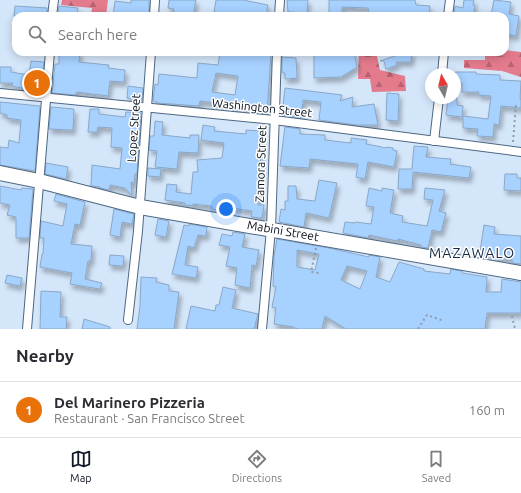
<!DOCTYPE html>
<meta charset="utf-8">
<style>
body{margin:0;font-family:Ubuntu,sans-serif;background:#f7f7f7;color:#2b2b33}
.compass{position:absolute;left:425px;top:68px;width:36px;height:36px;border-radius:50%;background:#fff;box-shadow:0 2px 10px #0003;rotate:352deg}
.you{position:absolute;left:226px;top:209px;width:14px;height:14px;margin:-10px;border:3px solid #fff;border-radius:50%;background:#1a73e8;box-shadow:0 0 0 6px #1a73e833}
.badge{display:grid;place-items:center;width:26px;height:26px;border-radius:50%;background:#111827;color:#fff;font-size:13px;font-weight:700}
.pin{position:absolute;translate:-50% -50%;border:2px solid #fff;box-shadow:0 1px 4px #0006}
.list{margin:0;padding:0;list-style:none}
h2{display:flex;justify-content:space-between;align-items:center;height:52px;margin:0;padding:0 16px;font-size:17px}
h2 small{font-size:13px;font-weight:400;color:#7c7c81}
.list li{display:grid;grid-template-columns:26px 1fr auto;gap:12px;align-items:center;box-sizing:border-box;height:56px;padding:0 16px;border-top:1px solid #e1e1e2}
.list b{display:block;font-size:15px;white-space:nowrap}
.list p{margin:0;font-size:13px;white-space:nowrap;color:#7c7c81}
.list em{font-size:13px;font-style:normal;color:#7c7c81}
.icon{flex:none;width:22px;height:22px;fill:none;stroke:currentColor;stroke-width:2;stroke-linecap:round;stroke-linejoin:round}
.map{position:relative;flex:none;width:521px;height:329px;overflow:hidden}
.search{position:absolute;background:#fff;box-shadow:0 2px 10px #0003;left:12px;right:12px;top:12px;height:44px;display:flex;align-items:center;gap:10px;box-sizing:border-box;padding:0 14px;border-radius:12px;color:#7c7c81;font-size:15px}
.sheet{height:108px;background:#fff}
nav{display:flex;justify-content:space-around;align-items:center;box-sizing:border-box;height:56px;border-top:1px solid #e1e1e2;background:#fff;font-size:11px;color:#7c7c81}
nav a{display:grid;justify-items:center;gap:2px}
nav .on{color:#111827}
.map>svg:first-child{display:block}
.forest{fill:url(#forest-firs)}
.building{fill:#a7d1ff;stroke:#8aa7c6;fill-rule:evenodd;filter:url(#shadow)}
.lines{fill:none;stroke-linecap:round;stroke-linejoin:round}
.minor-casing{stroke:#4c6783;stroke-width:10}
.trunk-casing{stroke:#4c6783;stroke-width:16}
.path{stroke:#8d9cad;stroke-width:2;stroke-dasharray:2 3;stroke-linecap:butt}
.minor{stroke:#fff;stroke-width:8}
.trunk{stroke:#fff;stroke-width:14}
.labels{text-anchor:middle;stroke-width:3;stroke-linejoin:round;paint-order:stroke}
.street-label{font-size:12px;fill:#050e19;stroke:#fff}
.quarter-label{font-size:14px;letter-spacing:1px;fill:#122a43;stroke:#fff}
</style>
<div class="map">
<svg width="521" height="329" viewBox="0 0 521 329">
<defs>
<pattern id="forest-firs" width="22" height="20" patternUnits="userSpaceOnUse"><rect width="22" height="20" fill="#e47b8c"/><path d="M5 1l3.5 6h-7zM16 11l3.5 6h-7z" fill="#b76372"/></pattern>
<filter id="shadow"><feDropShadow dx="2.5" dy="4.5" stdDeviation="2" flood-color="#0004"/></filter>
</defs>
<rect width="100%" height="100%" fill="#d4e6fa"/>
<g class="forest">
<path d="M 62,0 L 108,0 L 106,16 L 91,16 L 92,8 L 61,5 Z"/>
<path d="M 505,50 L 521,52 L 521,77 L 502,71 L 464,68 L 464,60 L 485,60 L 485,52 L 505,52 Z"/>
<path d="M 359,52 L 376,52 L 380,70 L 405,76 L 406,91 L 372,92 L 370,79 L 358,79 Z"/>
</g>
<g class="building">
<path d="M 131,0 L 149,0 L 149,16 L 113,16 L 115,1 L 131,3 Z"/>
<path d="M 169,0 L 196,0 L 193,16 L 173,16 L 174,9 L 168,8 Z"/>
<path d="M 216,0 L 243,0 L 268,5 L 266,16 L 231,13 L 231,16 L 214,12 Z"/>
<path d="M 287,0 L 308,0 L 307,13 L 288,12 Z"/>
<path d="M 329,0 L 415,0 L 416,5 L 430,6 L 429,16 L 370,16 L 368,8 L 342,7 L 342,16 L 329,16 Z"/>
<path d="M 464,0 L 474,0 L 473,5 L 475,6 L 473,16 L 462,16 L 454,14 L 455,6 L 463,8 Z"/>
<path d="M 494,0 L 511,2 L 509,14 L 519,16 L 516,36 L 505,34 L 505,16 L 491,16 Z"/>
<path d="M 15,6 L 47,8 L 47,16 L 14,16 Z"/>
<path d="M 59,6 L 78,8 L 77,16 L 58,16 Z"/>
<path d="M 59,52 L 80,52 L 79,62 L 109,65 L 108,68 L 125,70 L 124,82 L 110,81 L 108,96 L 77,92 L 75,95 L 52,93 L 55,64 L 59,64 Z"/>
<path d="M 220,52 L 271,53 L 267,114 L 232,110 L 233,105 L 200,101 L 199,106 L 157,103 L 157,102 L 153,101 L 155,84 L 158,85 L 159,74 L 197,78 L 198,63 L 218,65 ZM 216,73 L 238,76 L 235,95 L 212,92 Z"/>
<path d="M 314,52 L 354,52 L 357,67 L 341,77 L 314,78 Z"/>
<path d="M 406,52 L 412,52 L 411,62 L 396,62 L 397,65 L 386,69 L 384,61 L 380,61 Z"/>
<path d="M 282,57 L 296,58 L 297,78 L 285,79 L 285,73 L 282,73 Z"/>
<path d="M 31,61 L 44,62 L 41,92 L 12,86 L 13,83 L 0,83 L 0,67 L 11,67 L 11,72 L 29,75 Z"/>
<path d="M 455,72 L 476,72 L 476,74 L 500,75 L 500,80 L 521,81 L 520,99 L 521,99 L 521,108 L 501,106 L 499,125 L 494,124 L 493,137 L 477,136 L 478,129 L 463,128 L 463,116 L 488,119 L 491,96 L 478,95 L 479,92 L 462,92 L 462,83 L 455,82 Z"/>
<path d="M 128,86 L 143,88 L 142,100 L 127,98 Z"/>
<path d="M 285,88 L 342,95 L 340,101 L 353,97 L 352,107 L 374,104 L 378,125 L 357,125 L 319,120 L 321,102 L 303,100 L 301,118 L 282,115 Z"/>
<path d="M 387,93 L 399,94 L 398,121 L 386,120 Z"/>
<path d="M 448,98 L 457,98 L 457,105 L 463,106 L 462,117 L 446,115 Z"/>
<path d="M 0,102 L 40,106 L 35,171 L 0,165 L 0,147 L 8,148 L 9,140 L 19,143 L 21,120 L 7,118 L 7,115 L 0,113 Z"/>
<path d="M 51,107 L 74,109 L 73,130 L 49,129 Z"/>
<path d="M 90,109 L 99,109 L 99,114 L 125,117 L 126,112 L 141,113 L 137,174 L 135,174 L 134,183 L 131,182 L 132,196 L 125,188 L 110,185 L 109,190 L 100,188 L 100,187 L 91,186 L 92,165 L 120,169 L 122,148 L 111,147 L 112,128 L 98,127 L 97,132 L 88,132 Z"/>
<path d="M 155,121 L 163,122 L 162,135 L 190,138 L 190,135 L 199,135 L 198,153 L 179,152 L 177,169 L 155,167 L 157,151 L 149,150 L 150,136 L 154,136 Z"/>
<path d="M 203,125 L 215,127 L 214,131 L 246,134 L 246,130 L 261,131 L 259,155 L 261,156 L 258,205 L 264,205 L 262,218 L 251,217 L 252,211 L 225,207 L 225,211 L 212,209 L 212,206 L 193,204 L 193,206 L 185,205 L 185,203 L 165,200 L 167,184 L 177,185 L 176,192 L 191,194 L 193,172 L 198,172 L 197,160 L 222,158 L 224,143 L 201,140 Z"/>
<path d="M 285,127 L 300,129 L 300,134 L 325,135 L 325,140 L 351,143 L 351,138 L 367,140 L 366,144 L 382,147 L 383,148 L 385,148 L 386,147 L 393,148 L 393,150 L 397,151 L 394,167 L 368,162 L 365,179 L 356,177 L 358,164 L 310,159 L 309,168 L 280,166 Z"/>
<path d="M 414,146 L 428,147 L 426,157 L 451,159 L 450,164 L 471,167 L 469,178 L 413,172 L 412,189 L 398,189 L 399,169 L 412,169 Z"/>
<path d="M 46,163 L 68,167 L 66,179 L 45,174 Z"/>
<path d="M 148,168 L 161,169 L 160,177 L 148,176 Z"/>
<path d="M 505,174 L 517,174 L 517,178 L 521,178 L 521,191 L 504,190 Z"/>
<path d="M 319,180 L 337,183 L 329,218 L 306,213 L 304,227 L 279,222 L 281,209 L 285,210 L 285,201 L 288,201 L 288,186 L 296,186 L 297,199 L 315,201 Z"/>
<path d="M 0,186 L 21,190 L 22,188 L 33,189 L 29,238 L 16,238 L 16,217 L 7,215 L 10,205 L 0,203 Z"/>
<path d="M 369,188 L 382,191 L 382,188 L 394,190 L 390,213 L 403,216 L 402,222 L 427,226 L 433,200 L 424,199 L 425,188 L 445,190 L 439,211 L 446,213 L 441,232 L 432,230 L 428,248 L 421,247 L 421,245 L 398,239 L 397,241 L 369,235 L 368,238 L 343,233 L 345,222 L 355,223 L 356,222 L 371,224 L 374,207 L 366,206 Z"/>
<path d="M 56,194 L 85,202 L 80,225 L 75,224 L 71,244 L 92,246 L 91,261 L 88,261 L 85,279 L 102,283 L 100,289 L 70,284 L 72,273 L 40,267 L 42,254 L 43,254 L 44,238 L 40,238 L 41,221 L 63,226 L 67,204 L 54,201 Z"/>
<path d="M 114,209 L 134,214 L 132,224 L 122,222 L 120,237 L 110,235 Z"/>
<path d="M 158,219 L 169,221 L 166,237 L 155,235 Z"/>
<path d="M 189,224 L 207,227 L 206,236 L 198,235 L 194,248 L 188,246 L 185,265 L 198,267 L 196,278 L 172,274 L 184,225 L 189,226 Z"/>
<path d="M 484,225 L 495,227 L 494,234 L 521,236 L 521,264 L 512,263 L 512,259 L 493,258 L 493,255 L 480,252 Z"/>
<path d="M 233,232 L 245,234 L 242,247 L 259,250 L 256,266 L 252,265 L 250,288 L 235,285 L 237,268 L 226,266 L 230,247 L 219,245 L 222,234 L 232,236 Z"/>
<path d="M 277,239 L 329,248 L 369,257 L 369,255 L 380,257 L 376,277 L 390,282 L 399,262 L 424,269 L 424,271 L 450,274 L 451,269 L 462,271 L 462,273 L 487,277 L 486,292 L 501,292 L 502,279 L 521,282 L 521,313 L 487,313 L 485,329 L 346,329 L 325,316 L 322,329 L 299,329 L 294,328 L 294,327 L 274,324 L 276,308 L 272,307 L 276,287 L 273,286 L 274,256 ZM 297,250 L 319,254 L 315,270 L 297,267 ZM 347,266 L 367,271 L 360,289 L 341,280 Z"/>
<path d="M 110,255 L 124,256 L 123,266 L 109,265 Z"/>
<path d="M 7,275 L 22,278 L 20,286 L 5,283 Z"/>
<path d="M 141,277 L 157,278 L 156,282 L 169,285 L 169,291 L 179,292 L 174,329 L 137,329 L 140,306 Z"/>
<path d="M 223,287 L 236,290 L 232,308 L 258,314 L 254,329 L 186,329 L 191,306 L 215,311 L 216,305 L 219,305 Z"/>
<path d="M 41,291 L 61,292 L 60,317 L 67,317 L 66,329 L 40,329 Z"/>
<path d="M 84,319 L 110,327 L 110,329 L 82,329 Z"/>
</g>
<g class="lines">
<defs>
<g id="minor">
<path d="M 52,16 L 54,0"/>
<path d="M 154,16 L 155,0"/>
<path d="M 279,16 L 280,0"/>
<path d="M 448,16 L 450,0"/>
<path d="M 442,74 L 444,52"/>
<path d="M 0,93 L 274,120 L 521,152"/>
<path d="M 434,141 L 439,98"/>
<path d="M 128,320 L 138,231 L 151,52"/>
<path d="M 27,329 L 50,52"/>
<path d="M 262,329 L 271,229 L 277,52"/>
</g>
<path id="trunk" d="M 0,173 L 39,181 L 140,207 L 521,273"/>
</defs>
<use href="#minor" class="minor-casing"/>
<use href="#trunk" class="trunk-casing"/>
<g class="path">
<path d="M 513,142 L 516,104"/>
<path d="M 316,248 L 311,272 L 319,273"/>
<path d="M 512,316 L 515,329"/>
<path d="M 418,329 L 427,315 L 444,321"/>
</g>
<use href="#minor" class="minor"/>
<use href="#trunk" class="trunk"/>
</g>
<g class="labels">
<g class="street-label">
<text transform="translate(262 108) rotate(6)" y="4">Washington Street</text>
<text transform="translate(134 128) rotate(-86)" y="4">Lopez Street</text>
<text transform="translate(261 164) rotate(-88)" y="4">Zamora Street</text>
<text transform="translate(283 231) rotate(10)" y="4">Mabini Street</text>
</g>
<g class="quarter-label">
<text x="472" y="258">MAZAWALO</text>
</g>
</g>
</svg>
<svg class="compass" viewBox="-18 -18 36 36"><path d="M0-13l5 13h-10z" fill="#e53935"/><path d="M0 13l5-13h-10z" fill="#7c7c81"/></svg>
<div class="you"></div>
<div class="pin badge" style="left:37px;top:83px;background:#e8710a">1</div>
<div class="search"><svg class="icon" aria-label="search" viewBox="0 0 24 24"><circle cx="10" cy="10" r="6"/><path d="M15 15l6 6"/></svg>Search here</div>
</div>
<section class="sheet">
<h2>Nearby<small></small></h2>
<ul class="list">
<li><span class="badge" style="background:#e8710a">1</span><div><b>Del Marinero Pizzeria</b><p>Restaurant · San Francisco Street</p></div><em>160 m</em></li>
</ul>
</section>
<nav>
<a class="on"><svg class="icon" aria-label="map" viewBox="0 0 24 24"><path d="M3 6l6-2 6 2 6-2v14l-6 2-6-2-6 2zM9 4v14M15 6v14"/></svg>Map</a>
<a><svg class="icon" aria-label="directions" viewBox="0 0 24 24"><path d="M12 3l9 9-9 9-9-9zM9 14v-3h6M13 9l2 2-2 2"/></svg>Directions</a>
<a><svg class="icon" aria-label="saved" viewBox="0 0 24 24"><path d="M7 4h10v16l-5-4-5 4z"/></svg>Saved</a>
</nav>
